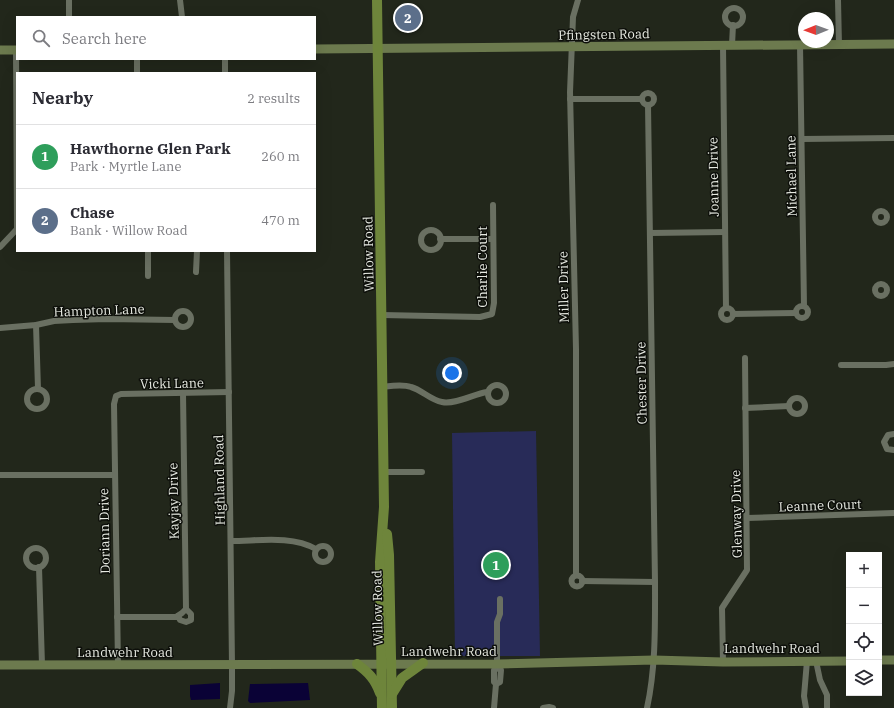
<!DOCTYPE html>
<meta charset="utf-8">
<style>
body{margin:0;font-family:"IBM Plex Serif",serif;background:#f7f7f7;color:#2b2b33}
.controls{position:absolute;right:12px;bottom:12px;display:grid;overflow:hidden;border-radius:0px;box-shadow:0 4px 16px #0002}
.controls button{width:36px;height:36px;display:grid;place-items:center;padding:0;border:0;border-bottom:1px solid #e1e1e2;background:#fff;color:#2b2b33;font:20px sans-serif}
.compass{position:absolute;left:798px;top:12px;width:36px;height:36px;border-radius:50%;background:#fff;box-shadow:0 4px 16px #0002;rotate:269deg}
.you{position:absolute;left:452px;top:373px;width:14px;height:14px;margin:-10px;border:3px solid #fff;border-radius:50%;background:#1a73e8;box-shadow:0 0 0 6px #1a73e833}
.badge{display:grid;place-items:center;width:26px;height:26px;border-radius:50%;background:#b45309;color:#fff;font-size:13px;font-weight:700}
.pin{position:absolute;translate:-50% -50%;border:2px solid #fff;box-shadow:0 1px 4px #0006}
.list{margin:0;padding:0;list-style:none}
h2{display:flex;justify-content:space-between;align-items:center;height:52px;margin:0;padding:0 16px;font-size:17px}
h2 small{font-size:13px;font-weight:400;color:#7c7c81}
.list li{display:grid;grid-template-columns:26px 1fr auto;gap:12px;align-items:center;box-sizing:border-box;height:64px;padding:0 16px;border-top:1px solid #e1e1e2}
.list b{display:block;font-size:15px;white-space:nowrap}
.list p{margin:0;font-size:13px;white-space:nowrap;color:#7c7c81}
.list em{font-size:13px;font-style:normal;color:#7c7c81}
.icon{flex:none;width:22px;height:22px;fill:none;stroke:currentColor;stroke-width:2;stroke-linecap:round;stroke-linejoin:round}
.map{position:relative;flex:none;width:894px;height:708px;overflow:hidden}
.search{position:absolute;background:#fff;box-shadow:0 4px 16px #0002;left:16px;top:16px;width:300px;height:44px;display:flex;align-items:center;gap:10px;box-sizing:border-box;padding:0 14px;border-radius:0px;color:#7c7c81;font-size:15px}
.panel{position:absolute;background:#fff;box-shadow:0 4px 16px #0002;left:16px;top:72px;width:300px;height:180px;border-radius:0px}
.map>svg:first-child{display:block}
.green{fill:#282b58}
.water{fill:#0a0236}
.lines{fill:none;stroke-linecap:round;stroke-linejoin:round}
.minor{stroke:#6a7062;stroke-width:6}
.secondary{stroke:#6c7a4e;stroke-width:9}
.primary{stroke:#6e853b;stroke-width:10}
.labels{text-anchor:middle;stroke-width:3;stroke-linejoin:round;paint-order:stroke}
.street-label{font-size:13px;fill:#e7eae2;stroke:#0d0f0a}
</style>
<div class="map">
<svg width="894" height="708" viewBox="0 0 894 708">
<rect width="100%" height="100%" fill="#22271b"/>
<path class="green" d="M 536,431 L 540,656 L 455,656 L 452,433 Z"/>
<g class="water">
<path d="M 220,683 L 220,699 L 191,700 L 190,696 L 190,685 Z"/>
<path d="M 308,683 L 310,700 L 250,703 L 248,701 L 250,684 Z"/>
</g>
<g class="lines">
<g class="minor">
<path d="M 69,0 L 69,17"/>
<path d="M 180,0 L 182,17"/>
<path d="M 838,0 L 839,45"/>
<circle cx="734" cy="17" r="9"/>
<path d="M 732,45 L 733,25"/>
<path d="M 800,45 L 804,306"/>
<path d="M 723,46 L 726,308"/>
<path d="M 225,59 L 225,73"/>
<path d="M 137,73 L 137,59"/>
<circle cx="648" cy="99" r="6"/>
<path d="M 570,99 L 641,99"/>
<path d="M 802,139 L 894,138"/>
<circle cx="881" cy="217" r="6"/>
<circle cx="431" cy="240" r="10"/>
<path d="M 650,233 L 725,232"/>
<path d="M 440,239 L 493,239"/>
<path d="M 0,247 L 17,229 L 16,50"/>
<path d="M 148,251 L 148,276"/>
<path d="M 227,251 L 232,665 L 232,691 L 230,708"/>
<path d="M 196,272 L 197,251"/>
<circle cx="881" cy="290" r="6"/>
<circle cx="802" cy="312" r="6"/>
<circle cx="727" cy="314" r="6"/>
<circle cx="183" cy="319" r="8"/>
<path d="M 733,314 L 796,313"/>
<path d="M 382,315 L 480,317 L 492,314 L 494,303 L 493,205"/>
<path d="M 36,325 L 38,389"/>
<path d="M 0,328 L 36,325 L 54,321 L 73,320 L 107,319 L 175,320"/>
<path d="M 841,365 L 886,365 L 894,364"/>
<circle cx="497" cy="394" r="9"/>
<path d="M 382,387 C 391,386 402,384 411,387 C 422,390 430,400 442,402 C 455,405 474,394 487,392"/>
<circle cx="37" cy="399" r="10"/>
<circle cx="797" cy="406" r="8"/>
<path d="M 745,408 L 789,406"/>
<path d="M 894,434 L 888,435 L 884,442 L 887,449 L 894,450"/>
<path d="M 383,472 L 422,472"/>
<path d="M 0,475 L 114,475"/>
<path d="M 747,518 L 894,513"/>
<path d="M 231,541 C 258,541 291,535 316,549"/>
<circle cx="323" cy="554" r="8"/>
<circle cx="36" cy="558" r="10"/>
<path d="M 39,567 L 42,665"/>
<path d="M 576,575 L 576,349 L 570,92 L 573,17 L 578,0"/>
<circle cx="577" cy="581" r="5.5"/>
<path d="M 582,581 L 655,582"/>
<path d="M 178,616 L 180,620 L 186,622 L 191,620 L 191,614 L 186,609"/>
<path d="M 117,617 L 176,617 L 182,613 L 186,609 L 183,393"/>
<path d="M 816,661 L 820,680 L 827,695 L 827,708"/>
<path d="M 723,662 L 722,608 L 747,570 L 745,358"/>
<path d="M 118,665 L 114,404 L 116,396 L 121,394 L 229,392"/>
<path d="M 496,684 L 500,682 L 501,670 L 497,668"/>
<path d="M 494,708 L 496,684 L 494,682 L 494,670 L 497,668 L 497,622 L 500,614 L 500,599"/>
<path d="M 543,708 L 549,707 L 553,708"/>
<path d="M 647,708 C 656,667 655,624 655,582 L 648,105"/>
<path d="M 806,708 L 804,696 L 807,661"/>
</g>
<g class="secondary">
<path d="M 315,49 L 894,44"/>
<path d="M 0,50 L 17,50"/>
<path d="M 879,660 L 894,660"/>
<path d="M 0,665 L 497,664 L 654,660 L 723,662 L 849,661"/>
</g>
<g class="primary">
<path d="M 377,0 L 384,507 L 380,562 L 382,708"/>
<path d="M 387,534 L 389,555 L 392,708"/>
<path d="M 357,664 C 368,672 375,679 380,693"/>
<path d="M 392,694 L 402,678 L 423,663"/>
</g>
</g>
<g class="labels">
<g class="street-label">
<text transform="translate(604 34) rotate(-1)" y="5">Pfingsten Road</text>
<text transform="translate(791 176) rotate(-91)" y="5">Michael Lane</text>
<text transform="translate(713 177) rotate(-91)" y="5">Joanne Drive</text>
<text transform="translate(368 254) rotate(-91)" y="5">Willow Road</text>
<text transform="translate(482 267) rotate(-90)" y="5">Charlie Court</text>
<text transform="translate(563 287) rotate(-91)" y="5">Miller Drive</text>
<text transform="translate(99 310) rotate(-2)" y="5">Hampton Lane</text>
<text transform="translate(172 383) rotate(-1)" y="5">Vicki Lane</text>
<text transform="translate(641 383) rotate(-91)" y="5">Chester Drive</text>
<text transform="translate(219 480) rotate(-91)" y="5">Highland Road</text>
<text transform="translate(173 501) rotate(-91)" y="5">Kayjay Drive</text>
<text transform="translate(820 505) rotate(-2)" y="5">Leanne Court</text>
<text transform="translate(736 514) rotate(-91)" y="5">Glenway Drive</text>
<text transform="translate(104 531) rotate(-91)" y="5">Doriann Drive</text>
<text transform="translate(377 608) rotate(-91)" y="5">Willow Road</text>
<text x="772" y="653">Landwehr Road</text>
<text x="449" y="656">Landwehr Road</text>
<text x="125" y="657">Landwehr Road</text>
</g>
</g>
</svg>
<div class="controls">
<button>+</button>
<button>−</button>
<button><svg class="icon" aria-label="locate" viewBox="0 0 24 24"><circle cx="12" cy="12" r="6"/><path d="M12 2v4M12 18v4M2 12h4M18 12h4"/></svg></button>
<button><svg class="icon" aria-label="layers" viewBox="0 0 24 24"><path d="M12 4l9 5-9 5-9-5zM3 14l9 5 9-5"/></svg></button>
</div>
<svg class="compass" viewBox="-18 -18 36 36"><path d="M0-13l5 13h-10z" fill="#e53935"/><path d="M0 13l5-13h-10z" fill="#7c7c81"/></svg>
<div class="you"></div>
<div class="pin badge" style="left:496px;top:565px;background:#2e9e5b">1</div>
<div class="pin badge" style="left:408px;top:18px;background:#5c6f8a">2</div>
<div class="search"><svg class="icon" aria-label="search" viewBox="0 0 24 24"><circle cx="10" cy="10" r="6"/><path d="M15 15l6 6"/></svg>Search here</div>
<section class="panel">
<h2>Nearby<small>2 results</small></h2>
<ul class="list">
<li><span class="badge" style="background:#2e9e5b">1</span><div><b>Hawthorne Glen Park</b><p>Park · Myrtle Lane</p></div><em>260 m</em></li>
<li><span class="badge" style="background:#5c6f8a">2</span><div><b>Chase</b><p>Bank · Willow Road</p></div><em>470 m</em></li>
</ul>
</section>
</div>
